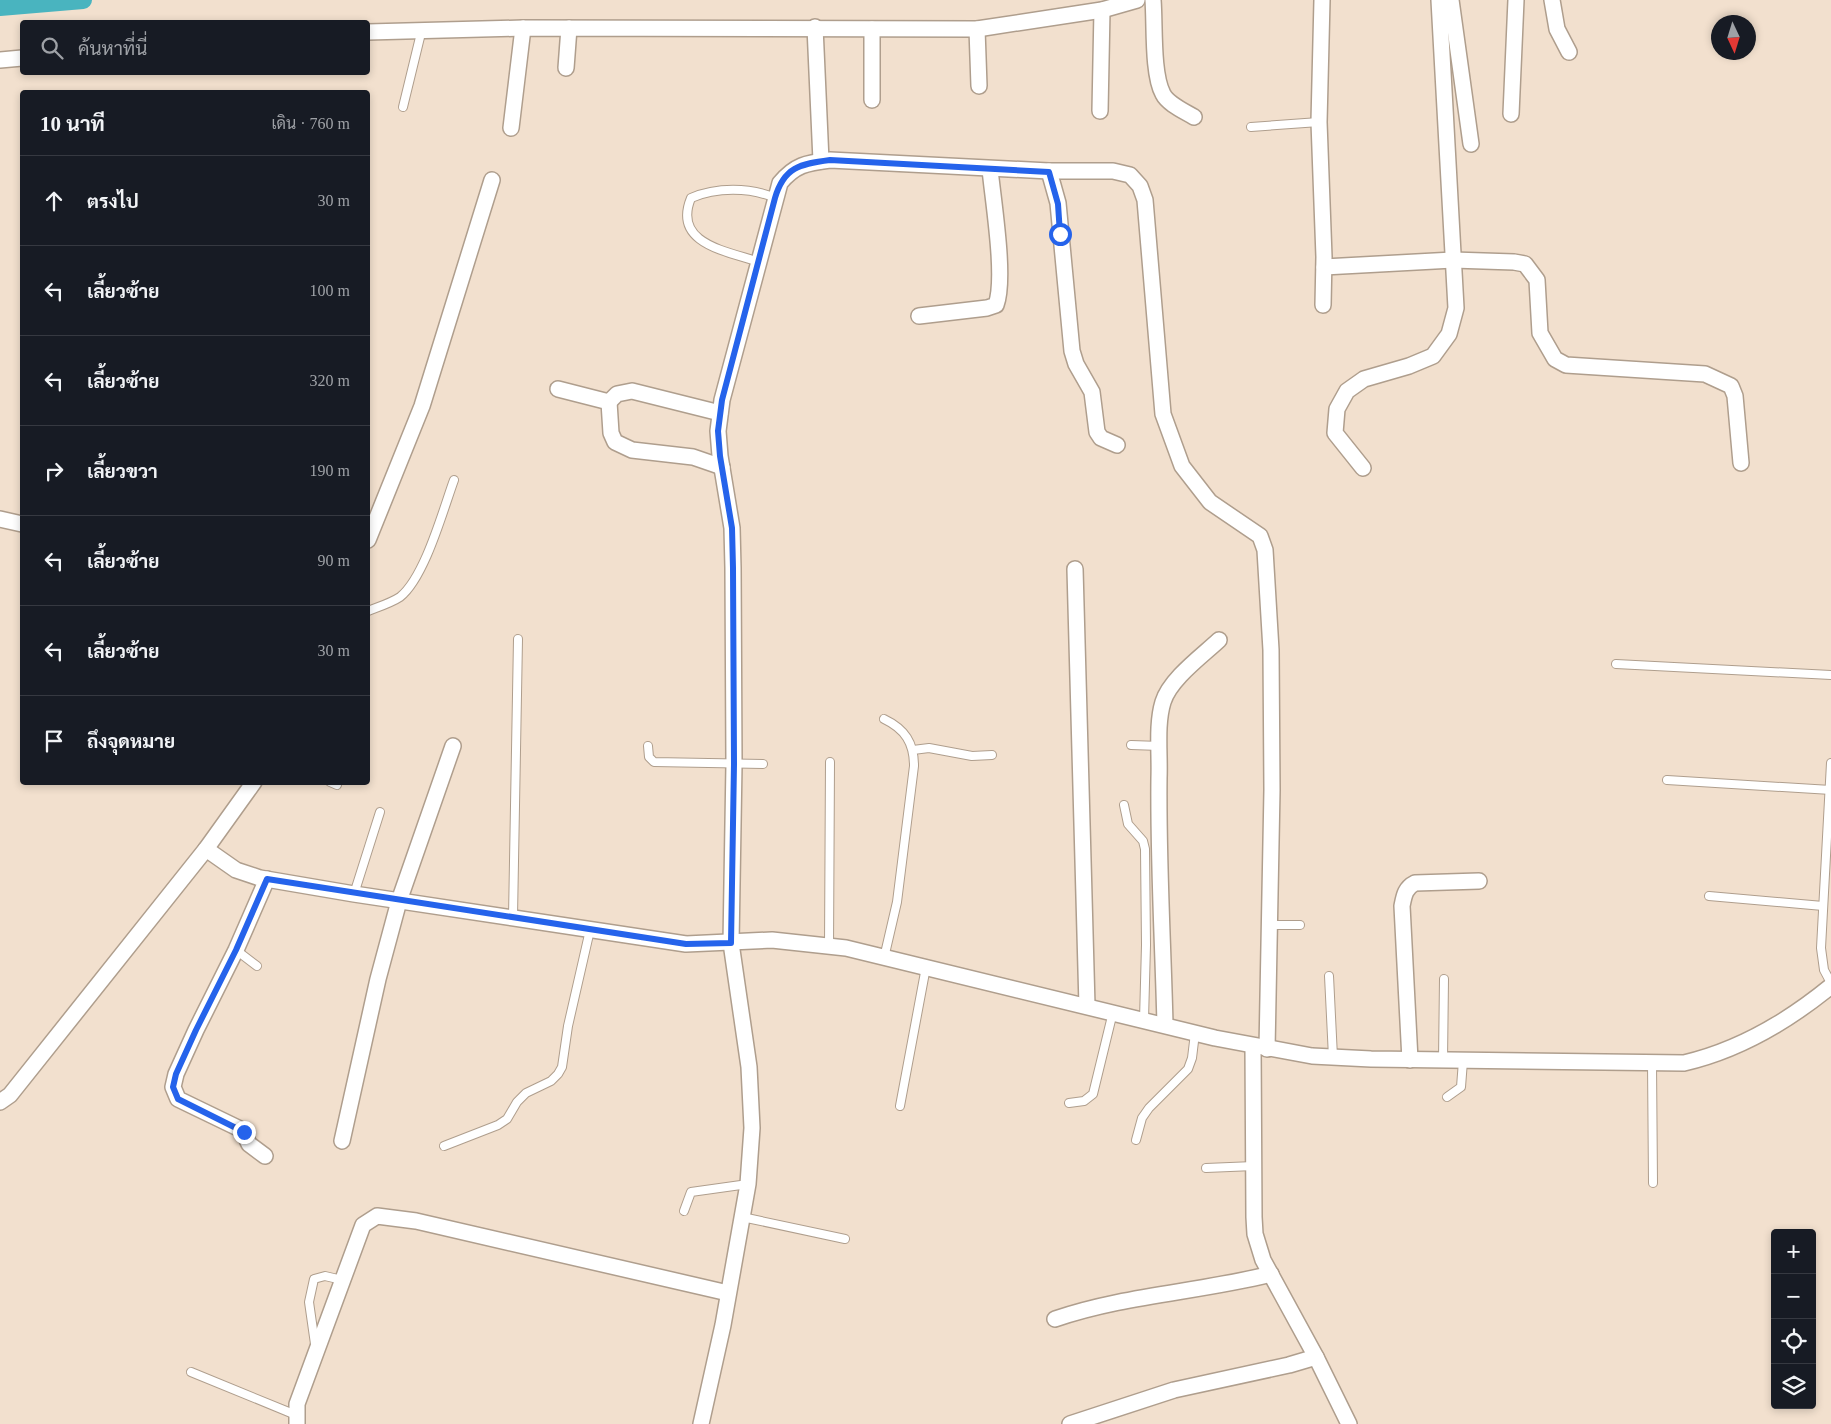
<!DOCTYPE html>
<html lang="th">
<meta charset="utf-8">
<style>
body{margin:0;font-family:"Times New Roman",Sarabun,serif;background:#20242c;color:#f1f3f6}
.controls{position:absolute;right:15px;bottom:15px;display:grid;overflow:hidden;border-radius:5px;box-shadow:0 2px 8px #0003}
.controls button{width:45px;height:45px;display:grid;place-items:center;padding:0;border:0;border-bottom:1px solid #363941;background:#171b24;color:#f1f3f6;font:25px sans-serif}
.compass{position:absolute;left:1711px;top:15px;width:45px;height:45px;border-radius:50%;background:#171b24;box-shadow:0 2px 8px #0003;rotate:176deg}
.stop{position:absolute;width:15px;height:15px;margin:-11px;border:4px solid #2563eb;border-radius:50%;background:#fff}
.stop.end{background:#2563eb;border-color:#fff;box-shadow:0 1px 5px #0008}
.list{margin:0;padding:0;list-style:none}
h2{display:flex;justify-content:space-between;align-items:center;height:65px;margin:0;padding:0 20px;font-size:21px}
h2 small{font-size:16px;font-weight:400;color:#9ea1a6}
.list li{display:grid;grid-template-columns:32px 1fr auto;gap:15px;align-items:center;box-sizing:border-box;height:90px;padding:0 20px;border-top:1px solid #363941}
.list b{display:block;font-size:19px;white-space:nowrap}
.list em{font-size:16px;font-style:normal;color:#9ea1a6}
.icon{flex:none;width:28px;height:28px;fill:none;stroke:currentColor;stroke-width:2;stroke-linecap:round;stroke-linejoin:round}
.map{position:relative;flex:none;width:1831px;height:1424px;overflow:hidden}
.search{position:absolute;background:#171b24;box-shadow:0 2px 8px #0003;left:20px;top:20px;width:350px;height:55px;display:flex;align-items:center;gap:12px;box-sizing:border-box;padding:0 18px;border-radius:5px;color:#9ea1a6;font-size:19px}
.panel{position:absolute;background:#171b24;box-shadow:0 2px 8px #0003;left:20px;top:90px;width:350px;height:695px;border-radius:5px}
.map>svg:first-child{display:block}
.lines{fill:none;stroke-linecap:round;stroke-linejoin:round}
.canal{stroke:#49b4bf;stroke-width:18}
.lane-casing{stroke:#af9e8d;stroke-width:10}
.street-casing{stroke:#af9e8d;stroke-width:18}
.lane{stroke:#fff;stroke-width:8}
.street{stroke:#fff;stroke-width:15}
.route{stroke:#2563eb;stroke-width:6}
</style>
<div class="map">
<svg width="1831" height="1424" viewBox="0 0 1831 1424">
<rect width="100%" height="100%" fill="#f2e0ce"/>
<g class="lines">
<path class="canal" d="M 0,7 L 83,0"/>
<defs>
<g id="lane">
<path d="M 403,107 L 422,29"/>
<path d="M 1251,127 L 1319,122"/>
<path d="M 759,262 C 727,251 672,244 691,198 C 716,187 750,187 775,198"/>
<path d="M 368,611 C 378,607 391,603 400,597 C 425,577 443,510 454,480"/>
<path d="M 1616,664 L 1831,675"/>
<path d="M 1131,745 L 1160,746"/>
<path d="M 648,746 L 649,757 L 654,762 L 763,764"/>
<path d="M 913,750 L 929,748 L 972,756 L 992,755"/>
<path d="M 1831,763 L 1821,948 L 1824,970 L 1831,983"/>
<path d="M 1667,780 L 1831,790"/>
<path d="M 330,782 L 337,785"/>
<path d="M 1124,805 L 1128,824 L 1143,841 L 1145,849 L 1146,945 L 1144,1020"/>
<path d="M 354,894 L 380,812"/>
<path d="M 1709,896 L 1823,906"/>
<path d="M 513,917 L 518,639"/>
<path d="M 1269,925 L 1300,925"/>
<path d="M 829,947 L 830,762"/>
<path d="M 236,950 L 257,966"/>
<path d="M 884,958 L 897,902 L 914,766 C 914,743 905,729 884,719"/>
<path d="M 1329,976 L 1333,1057"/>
<path d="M 1443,1060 L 1444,979"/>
<path d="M 1652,1063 L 1653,1183"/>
<path d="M 1447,1097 L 1461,1087 L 1463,1061"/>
<path d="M 1069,1103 L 1084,1101 L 1093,1094 L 1113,1012"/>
<path d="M 900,1106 L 926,967"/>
<path d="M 1136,1140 L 1142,1118 L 1149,1108 L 1188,1069 L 1192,1058 L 1195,1033"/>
<path d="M 444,1146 L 498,1125 L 507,1119 L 517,1102 L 526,1093 L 551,1081 L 558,1074 L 562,1067 L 568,1026 L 590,930"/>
<path d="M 1206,1168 L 1254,1166"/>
<path d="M 684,1211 L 691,1192 L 748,1184"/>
<path d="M 742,1217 L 845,1239"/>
<path d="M 315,1344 L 309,1302 L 314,1279 L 325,1276 L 342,1280"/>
<path d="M 191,1372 L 296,1415"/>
</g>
<g id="street">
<path d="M 1153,0 C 1155,24 1152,74 1163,94 C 1168,104 1184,111 1194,117"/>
<path d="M 1322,0 L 1319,122 L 1324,257 L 1323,305"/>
<path d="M 1451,0 L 1471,144"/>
<path d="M 1552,0 L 1557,29 L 1569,52"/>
<path d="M 815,27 L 821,161"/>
<path d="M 977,29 L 979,86"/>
<path d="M 368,32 L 523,28 L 977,29 L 1102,10 L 1137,0"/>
<path d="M 0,60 L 22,58"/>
<path d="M 566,68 L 569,28"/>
<path d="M 872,100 L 872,29"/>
<path d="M 1100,111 L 1102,10"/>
<path d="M 1511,114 L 1516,0"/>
<path d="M 511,128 L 523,28"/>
<path d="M 1049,171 L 1058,203 L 1072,351 L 1076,364 L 1092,392 L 1097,432 L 1101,438 L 1117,445"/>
<path d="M 1324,267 L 1453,260 L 1514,262 L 1525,264 L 1537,280 L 1540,333 L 1555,359 L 1566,365 L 1705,374 L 1731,386 L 1735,396 L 1741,463"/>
<path d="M 919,316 L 987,308 L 996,305 C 1006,278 993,201 990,169"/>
<path d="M 558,389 L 609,402 L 611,433 L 615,442 L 632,450 L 693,457 L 722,467"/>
<path d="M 609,402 L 617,394 L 632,391 L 720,413"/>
<path d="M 1363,468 L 1335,433 L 1337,409 L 1347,391 L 1364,379 L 1409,366 L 1433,356 L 1449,334 L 1456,308 L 1439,0"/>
<path d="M 0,519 L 22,524"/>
<path d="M 368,540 L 422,406 L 492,180"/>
<path d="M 1075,569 L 1087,1006"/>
<path d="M 206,849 L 236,870 L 260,878 L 354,894 L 686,944 L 772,940 L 846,948 L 1215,1038 L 1312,1056 L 1371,1059 L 1684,1063 C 1740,1050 1787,1022 1831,986"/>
<path d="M 1165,1025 C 1163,943 1158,860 1159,778 C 1160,754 1156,725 1163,702 C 1170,679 1202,656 1219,640"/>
<path d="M 1253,1046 L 1254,1217 L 1255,1234 L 1263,1260 L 1316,1357 L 1349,1424"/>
<path d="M 1410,1060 L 1402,906 C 1404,896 1405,888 1415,883 L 1479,881"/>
<path d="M 0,1102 L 10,1095 L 206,849 L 254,782"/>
<path d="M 342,1141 L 378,979 L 399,901 L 453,746"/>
<path d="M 265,1156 L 249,1144 L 244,1133 L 238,1128 L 178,1099 L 173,1087 L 176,1074 L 196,1030 L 236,950 L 267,879"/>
<path d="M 1055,1319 C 1125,1295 1200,1292 1271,1274"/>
<path d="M 297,1424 L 297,1404 L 363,1225 L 377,1216 L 416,1221 L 728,1293"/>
<path d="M 701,1424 L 723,1325 L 748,1184 L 752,1128 L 749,1067 L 731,943 L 734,764 L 733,568 L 732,528 L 720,456 L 718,431 L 722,400 L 780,183 C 795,165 806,163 830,160 L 1049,171 L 1113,171 L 1130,175 L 1140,186 L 1145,200 L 1163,414 L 1182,466 L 1210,502 L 1260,536 L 1265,550 L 1271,650 L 1272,790 L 1267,1049"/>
<path d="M 1070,1424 L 1174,1390 L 1289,1365 L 1316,1357"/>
</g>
</defs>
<use href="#lane" class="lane-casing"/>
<use href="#street" class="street-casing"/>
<use href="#lane" class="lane"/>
<use href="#street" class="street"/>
</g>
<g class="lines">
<path class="route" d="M 244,1132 L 178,1099 L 173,1087 L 176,1074 L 196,1030 L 236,950 L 267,879 L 686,944 L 731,943 L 734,764 L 733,568 L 732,528 L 720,456 L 718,431 L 722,400 L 775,198 C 784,167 800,164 830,160 L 1049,172 L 1058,204 L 1060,234"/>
</g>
</svg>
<div class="controls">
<button>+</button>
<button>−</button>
<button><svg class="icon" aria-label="locate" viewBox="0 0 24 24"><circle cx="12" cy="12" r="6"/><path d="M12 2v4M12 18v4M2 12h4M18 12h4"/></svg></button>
<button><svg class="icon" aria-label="layers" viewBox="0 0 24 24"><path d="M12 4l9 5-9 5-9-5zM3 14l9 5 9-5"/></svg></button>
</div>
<svg class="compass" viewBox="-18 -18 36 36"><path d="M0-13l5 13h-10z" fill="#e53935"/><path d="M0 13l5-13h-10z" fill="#9ea1a6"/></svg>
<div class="stop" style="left:1060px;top:234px"></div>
<div class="stop end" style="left:244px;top:1132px"></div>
<div class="search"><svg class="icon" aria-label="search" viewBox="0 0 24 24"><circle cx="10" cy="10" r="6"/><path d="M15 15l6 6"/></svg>ค้นหาที่นี่</div>
<section class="panel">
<h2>10 นาที<small>เดิน · 760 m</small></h2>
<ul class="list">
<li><svg class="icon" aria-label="ahead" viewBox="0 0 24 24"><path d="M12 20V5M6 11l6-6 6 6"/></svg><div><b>ตรงไป</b></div><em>30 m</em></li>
<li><svg class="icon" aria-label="left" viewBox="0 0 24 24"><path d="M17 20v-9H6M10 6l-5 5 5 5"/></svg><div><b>เลี้ยวซ้าย</b></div><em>100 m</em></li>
<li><svg class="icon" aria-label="left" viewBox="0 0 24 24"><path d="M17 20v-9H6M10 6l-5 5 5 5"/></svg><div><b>เลี้ยวซ้าย</b></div><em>320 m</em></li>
<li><svg class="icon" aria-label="right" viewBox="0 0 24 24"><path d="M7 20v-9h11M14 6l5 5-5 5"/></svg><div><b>เลี้ยวขวา</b></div><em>190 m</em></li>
<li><svg class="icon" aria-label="left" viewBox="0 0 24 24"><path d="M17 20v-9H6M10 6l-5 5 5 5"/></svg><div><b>เลี้ยวซ้าย</b></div><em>90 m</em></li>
<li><svg class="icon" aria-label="left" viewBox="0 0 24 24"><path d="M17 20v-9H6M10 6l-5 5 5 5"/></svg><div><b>เลี้ยวซ้าย</b></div><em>30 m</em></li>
<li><svg class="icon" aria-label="arrive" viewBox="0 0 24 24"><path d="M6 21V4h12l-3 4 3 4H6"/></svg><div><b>ถึงจุดหมาย</b></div></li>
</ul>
</section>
</div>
